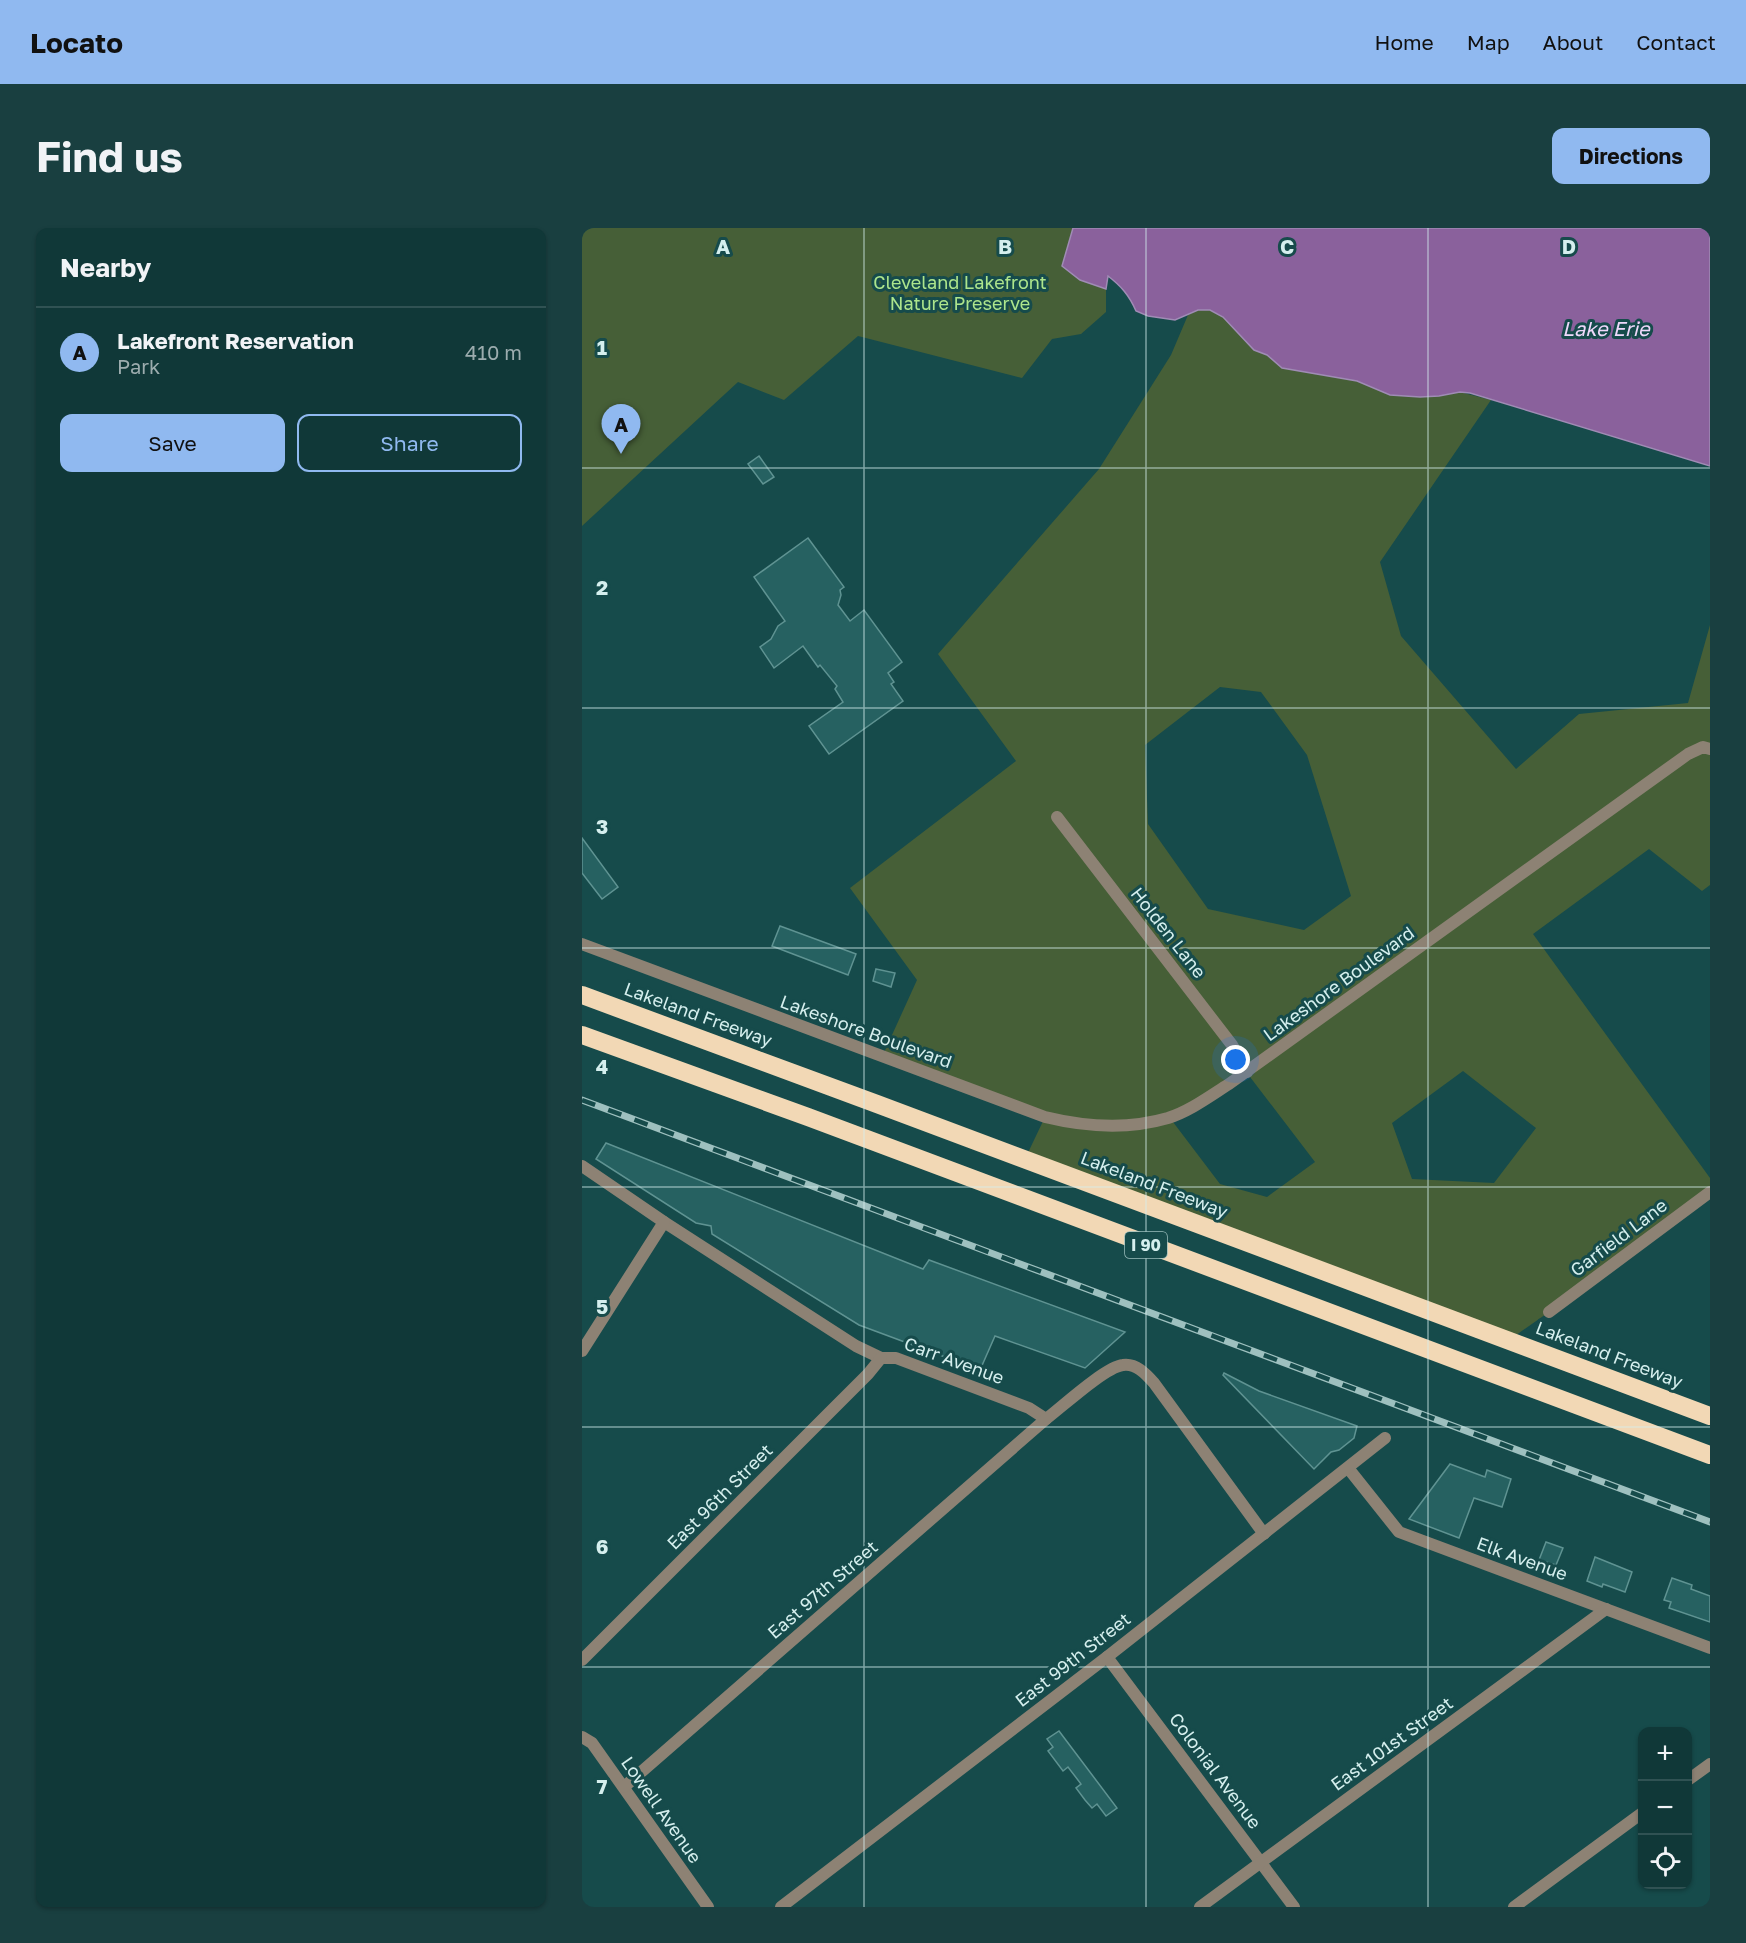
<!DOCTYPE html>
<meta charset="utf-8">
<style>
body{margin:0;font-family:"Golos Text",sans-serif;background:#193f40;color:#f1f3f6}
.controls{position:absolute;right:18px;bottom:18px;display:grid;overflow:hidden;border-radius:12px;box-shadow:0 2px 4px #0004}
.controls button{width:54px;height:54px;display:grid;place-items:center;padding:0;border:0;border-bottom:2px solid #305253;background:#103838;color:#f1f3f6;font:30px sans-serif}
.you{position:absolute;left:654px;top:832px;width:21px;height:21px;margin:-15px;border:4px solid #fff;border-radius:50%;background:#1a73e8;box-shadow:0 0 0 9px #1a73e833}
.badge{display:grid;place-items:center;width:39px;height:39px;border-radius:50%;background:#90b9f0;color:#111;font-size:20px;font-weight:700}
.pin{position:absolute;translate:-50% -50px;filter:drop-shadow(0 2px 3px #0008)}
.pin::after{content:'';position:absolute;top:32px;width:21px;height:18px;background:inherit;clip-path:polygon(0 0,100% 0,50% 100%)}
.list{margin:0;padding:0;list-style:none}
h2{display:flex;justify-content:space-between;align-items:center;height:78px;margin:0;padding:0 24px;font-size:26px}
h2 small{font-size:20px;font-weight:400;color:#9cacae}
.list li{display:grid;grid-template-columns:39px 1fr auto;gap:18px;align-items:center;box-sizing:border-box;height:90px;padding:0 24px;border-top:2px solid #305253}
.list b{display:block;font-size:22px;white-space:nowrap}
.list p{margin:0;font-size:20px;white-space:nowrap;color:#9cacae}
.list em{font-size:20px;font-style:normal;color:#9cacae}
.actions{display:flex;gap:12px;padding:18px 24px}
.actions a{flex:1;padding:14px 0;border:2px solid #90b9f0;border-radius:12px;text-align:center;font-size:21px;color:#90b9f0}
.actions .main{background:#90b9f0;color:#111}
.icon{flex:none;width:33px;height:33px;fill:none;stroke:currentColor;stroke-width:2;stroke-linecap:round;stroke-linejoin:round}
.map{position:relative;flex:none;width:1128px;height:1679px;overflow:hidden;border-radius:12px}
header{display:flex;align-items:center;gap:36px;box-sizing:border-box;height:84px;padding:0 30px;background:#90b9f0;color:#111}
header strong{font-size:28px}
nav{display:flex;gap:33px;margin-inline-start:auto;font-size:21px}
.intro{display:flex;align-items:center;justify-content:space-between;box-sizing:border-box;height:144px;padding:0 36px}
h1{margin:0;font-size:42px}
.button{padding:15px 27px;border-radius:12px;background:#90b9f0;color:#111;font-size:21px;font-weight:700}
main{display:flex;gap:36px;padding:0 36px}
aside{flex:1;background:#103838;border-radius:12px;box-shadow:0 2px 4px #0004}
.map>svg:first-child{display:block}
.green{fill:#465f37;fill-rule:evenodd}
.water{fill:#8a619c;stroke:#a08cb5;stroke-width:1.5}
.building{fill:#266161;stroke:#5f9392;stroke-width:1.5}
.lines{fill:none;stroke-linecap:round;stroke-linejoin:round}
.minor{stroke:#8d8274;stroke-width:12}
.tertiary{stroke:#8d8274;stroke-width:12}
.motorway{stroke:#f2d8b5;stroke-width:18}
.rail-casing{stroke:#9ec0bf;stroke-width:7}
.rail{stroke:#164b4b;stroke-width:4.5;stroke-dasharray:14;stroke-linecap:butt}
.grid{fill:none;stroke:#d5efee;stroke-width:1.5;stroke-opacity:0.55}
.labels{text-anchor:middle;stroke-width:6;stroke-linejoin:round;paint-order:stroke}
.shield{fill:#164b4b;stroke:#9cbebd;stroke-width:1.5}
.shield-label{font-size:16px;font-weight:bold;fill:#d5efee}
.park-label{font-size:18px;fill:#ade58c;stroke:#164b4b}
.street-label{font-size:18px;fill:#d5efee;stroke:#164b4b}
.water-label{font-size:20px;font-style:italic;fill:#efd8fb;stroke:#164b4b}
.grid-label{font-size:20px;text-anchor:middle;font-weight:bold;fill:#d5efee;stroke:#164b4b;stroke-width:6;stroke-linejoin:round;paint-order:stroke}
</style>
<header>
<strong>Locato</strong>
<nav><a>Home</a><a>Map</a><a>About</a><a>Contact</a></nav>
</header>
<div class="intro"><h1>Find us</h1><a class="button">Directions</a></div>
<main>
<aside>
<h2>Nearby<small></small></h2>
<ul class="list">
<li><span class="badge">A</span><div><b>Lakefront Reservation</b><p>Park</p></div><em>410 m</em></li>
</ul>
<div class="actions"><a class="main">Save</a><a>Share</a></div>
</aside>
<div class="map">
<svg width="1128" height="1679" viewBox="0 0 1128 1679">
<rect width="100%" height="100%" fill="#164b4b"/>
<g class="green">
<path d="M 0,0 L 491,0 L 480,38 L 498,52 L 524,61 L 524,84 L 499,106 L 470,111 L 440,150 L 276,108 L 202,172 L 156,154 L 0,298 Z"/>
<path d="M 616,82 L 628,82 L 641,89 L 672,122 L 685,127 L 700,140 L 775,153 L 808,167 L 857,168 L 878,164 L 909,172 L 798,334 L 819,408 L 934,541 L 997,486 L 1106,475 L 1128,397 L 1128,657 L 1120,663 L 1067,621 L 951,706 L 1128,950 L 1128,964 L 967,1084 L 927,1112 L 443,931 L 463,889 L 300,829 L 335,752 L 268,660 L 434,533 L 356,426 L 517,241 L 589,127 L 606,87 ZM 638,459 L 679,464 L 725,527 L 769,668 L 722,702 L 626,681 L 566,596 L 563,517 ZM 881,843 L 954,900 L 912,955 L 830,951 L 810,895 ZM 665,845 L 733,934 L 685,969 L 638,956 L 588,890 Z"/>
</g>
<path class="water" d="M 491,0 L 1128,0 L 1128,238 L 888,165 L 878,164 L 857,168 L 838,169 L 808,167 L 775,153 L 700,140 L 685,127 L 672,122 L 641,89 L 628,82 L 616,82 L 593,92 L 566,88 L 554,83 C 547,67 539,58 526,48 L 524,61 L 498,52 L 480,38 Z"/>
<g class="building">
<path d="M 177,228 L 192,249 L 181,256 L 166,236 Z"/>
<path d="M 226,310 L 262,359 L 258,362 L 259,367 L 256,377 L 268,393 L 282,382 L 320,434 L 306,445 L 312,454 L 309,456 L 321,473 L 247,526 L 227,498 L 261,474 L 253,461 L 255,458 L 238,437 L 236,439 L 221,418 L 192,440 L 178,419 L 189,411 L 196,398 L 203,393 L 172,349 Z"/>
<path d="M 0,610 L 36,659 L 20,671 L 0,645 Z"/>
<path d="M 198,698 L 274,726 L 266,747 L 190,718 Z"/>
<path d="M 294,741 L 313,745 L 309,759 L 291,753 Z"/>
<path d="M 24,915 L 341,1041 L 347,1032 L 543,1104 L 503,1140 L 413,1108 L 398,1142 L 277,1097 L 130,1006 L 129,998 L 114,995 L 14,931 Z"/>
<path d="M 642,1145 L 677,1163 L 775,1198 L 772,1210 L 757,1222 L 749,1224 L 732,1241 L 641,1147 Z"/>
<path d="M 868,1236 L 903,1249 L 905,1242 L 929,1251 L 920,1279 L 892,1270 L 877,1310 L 827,1291 Z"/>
<path d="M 964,1314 L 981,1320 L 974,1337 L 957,1332 Z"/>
<path d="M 1013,1329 L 1050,1344 L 1043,1364 L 1021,1356 L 1020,1359 L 1005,1353 Z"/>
<path d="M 1090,1350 L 1110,1357 L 1109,1361 L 1128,1368 L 1128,1394 L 1087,1380 L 1089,1374 L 1082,1372 Z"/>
<path d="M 477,1503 L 535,1580 L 524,1588 L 515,1576 L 510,1580 L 503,1572 L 494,1560 L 499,1556 L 486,1539 L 481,1543 L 466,1523 L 471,1519 L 465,1511 Z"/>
</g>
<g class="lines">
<g class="minor">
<path d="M 475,589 L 650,817 L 665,844"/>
<path d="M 0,938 L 82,994 L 274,1118 L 299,1130 L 314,1130 L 447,1180 L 464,1191"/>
<path d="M 967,1084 L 1128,964"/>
<path d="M 0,1123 L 82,994"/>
<path d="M 766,1240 L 817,1304 L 1128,1420"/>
<path d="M 525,1429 L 712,1679"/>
<path d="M 0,1432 L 286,1146 L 299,1130"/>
<path d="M 0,1509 L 10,1515 L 126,1679"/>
<path d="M 1106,1552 L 1128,1536"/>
<path d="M 42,1559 L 464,1191 C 480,1179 523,1139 541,1137 C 554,1135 564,1146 572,1155 L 682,1306"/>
<path d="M 199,1679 L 525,1429 L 803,1210"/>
<path d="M 618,1679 L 1024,1381"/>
<path d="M 932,1679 L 1060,1585"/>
</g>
<path class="tertiary" d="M 0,716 L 463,889 C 504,899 545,902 586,890 C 608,883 628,868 647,856 L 1106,526 L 1121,519 L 1128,521"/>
<g class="motorway">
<path d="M 0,767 L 295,876 L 1128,1188"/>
<path d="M 0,807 L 226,889 L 1128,1227"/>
</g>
<defs>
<path id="rail" d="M 0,872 L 1128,1294"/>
</defs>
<use href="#rail" class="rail-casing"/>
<use href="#rail" class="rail"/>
</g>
<path class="grid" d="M 282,0 L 282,1679M 564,0 L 564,1679M 846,0 L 846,1679M 0,240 L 1128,240M 0,480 L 1128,480M 0,720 L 1128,720M 0,959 L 1128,959M 0,1199 L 1128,1199M 0,1439 L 1128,1439"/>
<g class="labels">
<rect class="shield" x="543" y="1004" width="42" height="26" rx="4.5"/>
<g class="shield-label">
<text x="564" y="1023">I 90</text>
</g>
<g class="park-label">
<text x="378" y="61">Cleveland Lakefront<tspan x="378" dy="21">Nature Preserve</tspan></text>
</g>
<g class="street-label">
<text transform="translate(586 705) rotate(52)" y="6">Holden Lane</text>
<text transform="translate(757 756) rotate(-36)" y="6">Lakeshore Boulevard</text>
<text transform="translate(116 787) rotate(20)" y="6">Lakeland Freeway</text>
<text transform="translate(284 804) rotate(20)" y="6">Lakeshore Boulevard</text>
<text transform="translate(572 957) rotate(21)" y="6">Lakeland Freeway</text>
<text transform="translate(1037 1010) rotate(-37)" y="6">Garfield Lane</text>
<text transform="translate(1027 1127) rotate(21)" y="6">Lakeland Freeway</text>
<text transform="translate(372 1133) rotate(20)" y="6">Carr Avenue</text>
<text transform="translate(138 1269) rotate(-45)" y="6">East 96th Street</text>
<text transform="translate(940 1331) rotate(20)" y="6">Elk Avenue</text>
<text transform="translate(241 1362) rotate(-41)" y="6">East 97th Street</text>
<text transform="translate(491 1432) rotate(-38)" y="6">East 99th Street</text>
<text transform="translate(810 1516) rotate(-36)" y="6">East 101st Street</text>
<text transform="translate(633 1543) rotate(53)" y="6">Colonial Avenue</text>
<text transform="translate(79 1582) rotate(55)" y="6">Lowell Avenue</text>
</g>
<g class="water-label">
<text x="1024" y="108">Lake Erie</text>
</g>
</g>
<g class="grid-label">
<text x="141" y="26">A</text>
<text x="423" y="26">B</text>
<text x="705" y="26">C</text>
<text x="987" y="26">D</text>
<text x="20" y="127">1</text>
<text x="20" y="367">2</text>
<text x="20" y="606">3</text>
<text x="20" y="846">4</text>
<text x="20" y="1086">5</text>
<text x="20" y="1326">6</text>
<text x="20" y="1566">7</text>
</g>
</svg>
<div class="controls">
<button>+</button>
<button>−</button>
<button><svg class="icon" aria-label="locate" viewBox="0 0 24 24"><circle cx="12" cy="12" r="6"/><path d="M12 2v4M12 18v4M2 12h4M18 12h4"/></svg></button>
</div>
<div class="you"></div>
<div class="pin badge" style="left:39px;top:226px">A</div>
</div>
</main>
